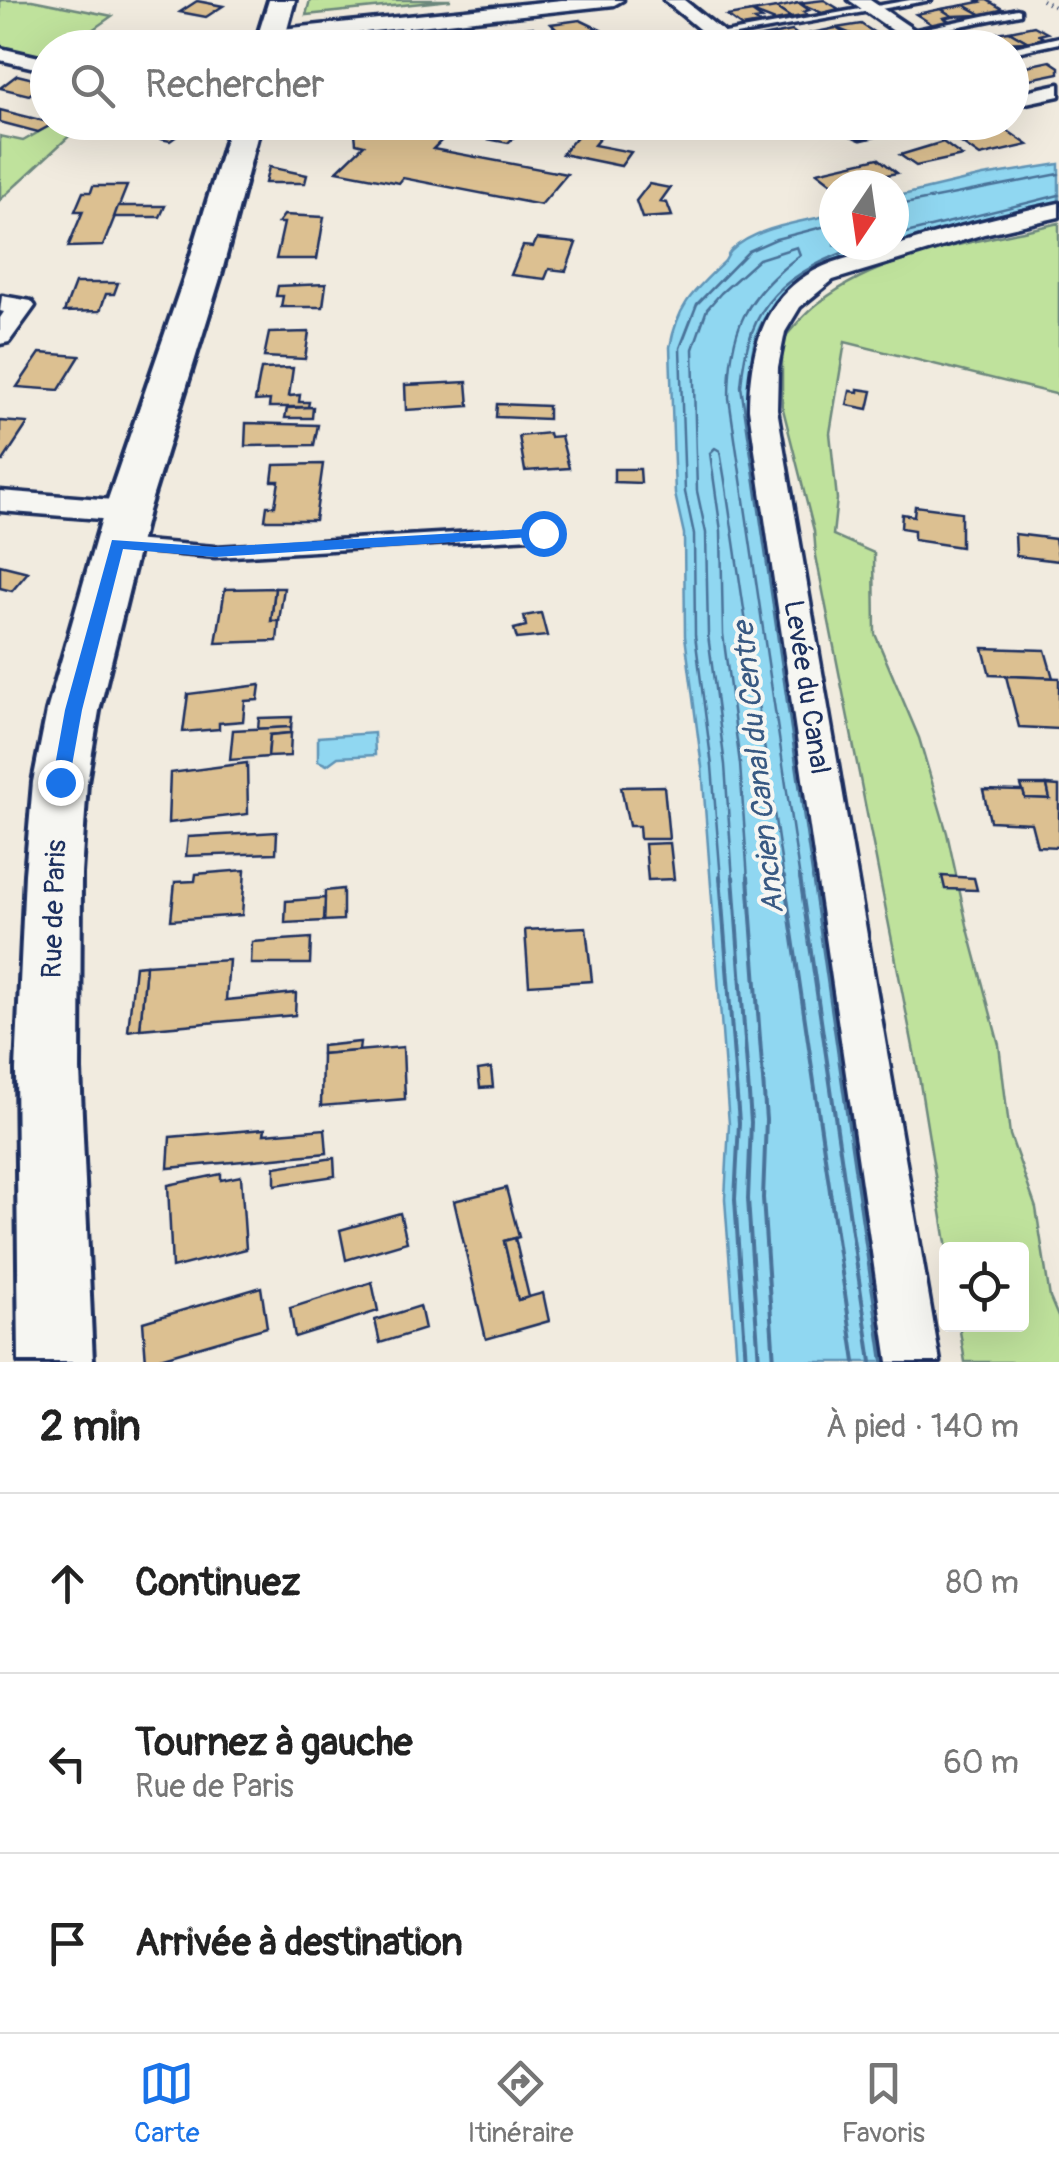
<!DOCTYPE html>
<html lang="fr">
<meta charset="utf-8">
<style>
body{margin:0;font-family:Pangolin,sans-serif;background:#f6f6f6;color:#222}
.controls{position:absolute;right:30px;bottom:30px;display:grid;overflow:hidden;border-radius:10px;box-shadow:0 10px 40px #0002}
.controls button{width:90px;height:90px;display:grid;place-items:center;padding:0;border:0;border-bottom:2px solid #e0e0e0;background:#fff;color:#222;font:50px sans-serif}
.compass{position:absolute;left:819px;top:170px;width:90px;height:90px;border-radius:50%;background:#fff;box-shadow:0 10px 40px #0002;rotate:193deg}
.stop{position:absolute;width:30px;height:30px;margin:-22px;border:8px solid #1a73e8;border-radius:50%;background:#fff}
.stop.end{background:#1a73e8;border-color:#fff;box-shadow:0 2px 10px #0008}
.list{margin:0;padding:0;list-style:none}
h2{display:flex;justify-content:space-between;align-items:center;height:130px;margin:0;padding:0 40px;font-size:42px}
h2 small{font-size:32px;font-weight:400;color:#767676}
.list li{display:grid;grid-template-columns:65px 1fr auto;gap:30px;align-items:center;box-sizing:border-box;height:180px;padding:0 40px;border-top:2px solid #e0e0e0}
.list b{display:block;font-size:38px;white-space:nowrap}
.list p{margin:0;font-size:32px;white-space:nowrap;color:#767676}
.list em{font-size:32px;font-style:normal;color:#767676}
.icon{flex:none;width:55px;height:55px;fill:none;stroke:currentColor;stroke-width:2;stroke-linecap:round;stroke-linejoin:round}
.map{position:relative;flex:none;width:1059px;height:1362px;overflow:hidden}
.search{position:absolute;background:#fff;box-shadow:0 10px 40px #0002;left:30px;right:30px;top:30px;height:110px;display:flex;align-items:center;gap:25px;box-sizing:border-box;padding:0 35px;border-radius:55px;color:#767676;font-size:38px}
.sheet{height:670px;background:#fff}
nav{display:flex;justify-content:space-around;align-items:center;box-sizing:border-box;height:140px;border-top:2px solid #e0e0e0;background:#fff;font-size:28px;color:#767676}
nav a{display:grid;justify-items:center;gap:5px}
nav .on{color:#1a73e8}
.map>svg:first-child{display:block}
.green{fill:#bfe29c;stroke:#6d887d;stroke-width:2.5}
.water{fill:#90d7f1;stroke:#6194b6;stroke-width:2.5}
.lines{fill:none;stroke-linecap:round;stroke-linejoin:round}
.shore-far1{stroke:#4a7299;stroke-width:2.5}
.shore{stroke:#4a7299;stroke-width:4}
.building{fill:#dcc091;stroke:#1b2f5e;stroke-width:2.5}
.service-casing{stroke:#1b2f5e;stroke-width:7}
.minor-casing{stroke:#1b2f5e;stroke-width:7}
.secondary-casing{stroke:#1b2f5e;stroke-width:8}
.path{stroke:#1b2f5e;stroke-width:4;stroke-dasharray:1 5;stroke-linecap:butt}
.service{fill:#f6f6f2;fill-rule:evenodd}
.minor{fill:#f6f6f2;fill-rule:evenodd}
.secondary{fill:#f6f6f2;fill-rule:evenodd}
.route{fill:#1a73e8}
.labels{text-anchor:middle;stroke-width:8;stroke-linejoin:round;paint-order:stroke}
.street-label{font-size:28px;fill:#1b2f5e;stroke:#f6f6f2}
.water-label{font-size:30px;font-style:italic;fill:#385983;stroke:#f6f6f2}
</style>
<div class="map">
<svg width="1059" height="1362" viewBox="0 0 1059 1362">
<rect width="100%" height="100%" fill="#f1ebdf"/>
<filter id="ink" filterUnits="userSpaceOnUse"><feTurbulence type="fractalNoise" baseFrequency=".01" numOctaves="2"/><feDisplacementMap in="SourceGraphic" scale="20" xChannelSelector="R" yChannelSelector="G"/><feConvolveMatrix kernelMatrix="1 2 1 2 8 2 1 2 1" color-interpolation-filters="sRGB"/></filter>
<g filter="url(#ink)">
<g class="green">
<path d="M 0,0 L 32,0 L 112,16 L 75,42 L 76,47 L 48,48 L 47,59 L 0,48 Z"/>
<path d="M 310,0 L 451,0 L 306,15 Z"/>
<path d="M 53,124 L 77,129 L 0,200 L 0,136 L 23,141 Z"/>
<path d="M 1059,223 L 1059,395 L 845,342 L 830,433 L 837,499 L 833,535 L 874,553 L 875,634 L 919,738 L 947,833 L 967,925 L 999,1045 L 1010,1135 L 1036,1208 L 1050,1298 L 1059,1319 L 1059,1362 L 965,1362 L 959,1325 L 1022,1324 L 1022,1250 L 947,1249 L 919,1077 L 816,556 L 814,531 L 782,405 L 782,340 C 794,327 806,312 820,302 C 885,251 981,242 1059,223 Z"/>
</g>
<g class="water">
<path d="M 1059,164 L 1059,204 C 985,222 805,253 764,319 C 751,339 751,362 751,385 L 893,1362 L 737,1362 L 725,1199 L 729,1124 L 702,767 L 685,636 L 684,534 L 675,494 L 670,347 C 678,304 693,292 723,263 C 727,260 727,255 731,251 C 754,227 803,222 834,214 L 834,245 L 894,245 L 894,197 L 983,176 Z"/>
<path d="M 374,733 L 375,755 L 338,757 L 327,765 L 318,761 L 318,737 Z"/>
</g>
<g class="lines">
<g class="shore-far1">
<path d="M 894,206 L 1059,174"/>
<path d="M 894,236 L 1059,195"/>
<path d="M 721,880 L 712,766 L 695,635 L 694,534 L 685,492 L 680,348 L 697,304 L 749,251 L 776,239 L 834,224"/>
<path d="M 733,880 L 725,765 L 708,635 L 706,533 L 697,491 L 693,349 L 707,309 L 721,293 L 759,259 L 797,247 L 800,255 C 745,297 729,328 729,398 L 800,880"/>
<path d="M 748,880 L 740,764 L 723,634 L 721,531 L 710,453 L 715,448 L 720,451 L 725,481 L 784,880"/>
<path d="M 813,880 L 741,386 C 748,300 785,274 862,245"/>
</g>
<g class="shore">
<path d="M 720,877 L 739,1123 L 735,1199 L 746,1362"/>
<path d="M 733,877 L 751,1122 L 748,1199 L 759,1362"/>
<path d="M 748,877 L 766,1120 L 763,1198 L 774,1362"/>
<path d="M 784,877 L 855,1362"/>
<path d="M 800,877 L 871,1362"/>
<path d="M 813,877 L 883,1362"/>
</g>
</g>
<g class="building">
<path d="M 824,0 L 839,9 L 822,13 L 799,3 Z"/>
<path d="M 976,0 L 987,0 L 1004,10 L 982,15 L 964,5 L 980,2 Z"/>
<path d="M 197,1 L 223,6 L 206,17 L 180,12 Z"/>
<path d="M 799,3 L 809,10 L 803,12 L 808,15 L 791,18 L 776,8 Z"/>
<path d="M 964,5 L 982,15 L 952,16 L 941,9 Z"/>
<path d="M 776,8 L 791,18 L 775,21 L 752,12 Z"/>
<path d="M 941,9 L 952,16 L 944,18 L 950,21 L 933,25 L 916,14 Z"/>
<path d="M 752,12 L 762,19 L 754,20 L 760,24 L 742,27 L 727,16 Z"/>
<path d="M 580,20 L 599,29 L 561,34 L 551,24 Z"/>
<path d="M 861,24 L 878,35 L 861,38 L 836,28 Z"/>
<path d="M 1034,26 L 1047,33 L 1039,35 L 1045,39 L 1028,42 L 1009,31 Z"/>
<path d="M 533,27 L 542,38 L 510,43 L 496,32 Z"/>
<path d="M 836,28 L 848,36 L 840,37 L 846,41 L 828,44 L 811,33 Z"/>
<path d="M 792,31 L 811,45 L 769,48 L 756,38 Z"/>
<path d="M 1009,31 L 1028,42 L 997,43 L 984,35 Z"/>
<path d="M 984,35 L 997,43 L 989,45 L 994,48 L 971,48 L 959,40 Z"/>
<path d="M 474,37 L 487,47 L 434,48 L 442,46 L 435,40 Z"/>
<path d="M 1020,61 L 1027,66 L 1050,61 L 1059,67 L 1059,73 L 1025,80 L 1012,72 L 1012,63 Z"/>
<path d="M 17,75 L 46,82 L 29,95 L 0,88 Z"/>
<path d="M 0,110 L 48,122 L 53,124 L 38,132 L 0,122 Z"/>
<path d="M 135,122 L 157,122 L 185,130 L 170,141 L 122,131 Z"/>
<path d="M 588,124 L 608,128 L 594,145 L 631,152 L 621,166 L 562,154 Z"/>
<path d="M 363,125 L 442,140 L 433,149 L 567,174 L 541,205 L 403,178 L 399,183 L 337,171 L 364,145 L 356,143 L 355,133 Z"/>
<path d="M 494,126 L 520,131 L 508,143 L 482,138 Z"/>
<path d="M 1008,131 L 1028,145 L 980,156 L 960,142 Z"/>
<path d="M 943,142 L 962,156 L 916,166 L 900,155 Z"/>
<path d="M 878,158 L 897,173 L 834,185 L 817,172 Z"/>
<path d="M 269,167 L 307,175 L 305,183 L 265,183 Z"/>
<path d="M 649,184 L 670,188 L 660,202 L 667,203 L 672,216 L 642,218 L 636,201 Z"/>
<path d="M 93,186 L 127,186 L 103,246 L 68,247 L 83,211 L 75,211 L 83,192 L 91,192 Z"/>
<path d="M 118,206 L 165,206 L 160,217 L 114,217 Z"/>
<path d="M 284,215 L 324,217 L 317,259 L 276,259 L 284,223 L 278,223 Z"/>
<path d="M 537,239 L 576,243 L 566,271 L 549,269 L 545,279 L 511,275 L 523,246 L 533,247 Z"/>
<path d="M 75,283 L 118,283 L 114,294 L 106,294 L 100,311 L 64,312 Z"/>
<path d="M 326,284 L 323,307 L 281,307 L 283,296 L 276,296 L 278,286 Z"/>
<path d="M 309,332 L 305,359 L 264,357 L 269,333 Z"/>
<path d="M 40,353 L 80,356 L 59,390 L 17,387 Z"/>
<path d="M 293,368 L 289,396 L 300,395 L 299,402 L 309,402 L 308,407 L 269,407 L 270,400 L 255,401 L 261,369 Z"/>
<path d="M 467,382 L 469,406 L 406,410 L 405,385 Z"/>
<path d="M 858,389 L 872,391 L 868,409 L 847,405 L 850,391 L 858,392 Z"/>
<path d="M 497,404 L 548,406 L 548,419 L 496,417 Z"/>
<path d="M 313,407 L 312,418 L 285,418 L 287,408 Z"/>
<path d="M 0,421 L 28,423 L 3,461 L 0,461 Z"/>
<path d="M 246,423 L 318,425 L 314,445 L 245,446 Z"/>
<path d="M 549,433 L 550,437 L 561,436 L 569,468 L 525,471 L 519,436 Z"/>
<path d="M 323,464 L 315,520 L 265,520 L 267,506 L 275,506 L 279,481 L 272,481 L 274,465 Z"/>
<path d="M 614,469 L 640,469 L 641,483 L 614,482 Z"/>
<path d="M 915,506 L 961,512 L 961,547 L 914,540 L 914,530 L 901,528 L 902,514 L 914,516 Z"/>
<path d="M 1015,534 L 1055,539 L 1059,561 L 1016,556 Z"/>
<path d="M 0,565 L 28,572 L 12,591 L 0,588 Z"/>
<path d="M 275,588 L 284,588 L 279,621 L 271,621 Z"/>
<path d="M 275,588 L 271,621 L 279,621 L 277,641 L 216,643 L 225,589 Z"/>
<path d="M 541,613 L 547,636 L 517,639 L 514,629 L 526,626 L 524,616 Z"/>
<path d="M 983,648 L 1045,650 L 1053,678 L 990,675 Z"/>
<path d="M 1006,676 L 1059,678 L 1059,729 L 1019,727 Z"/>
<path d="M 260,685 L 258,700 L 245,701 L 243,721 L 219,723 L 219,729 L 183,732 L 188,694 Z"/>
<path d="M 292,717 L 291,727 L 258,729 L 259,718 Z"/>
<path d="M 291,727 L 291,733 L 270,735 L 268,757 L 230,760 L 233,730 Z"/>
<path d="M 291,733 L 290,756 L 268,757 L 270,735 Z"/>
<path d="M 247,763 L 248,814 L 168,823 L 170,773 Z"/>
<path d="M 1021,785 L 1047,785 L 1050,799 L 1025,798 Z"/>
<path d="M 1047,785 L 1059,786 L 1059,847 L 1037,846 L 1031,823 L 990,821 L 983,790 L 1023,791 L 1025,798 L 1050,799 Z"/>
<path d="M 664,786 L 669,839 L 640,839 L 639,826 L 629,826 L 621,787 Z"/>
<path d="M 277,832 L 276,853 L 186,856 L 188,837 Z"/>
<path d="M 670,843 L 674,879 L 648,880 L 645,844 Z"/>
<path d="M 245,870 L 242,915 L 171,920 L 175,882 L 195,881 L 196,874 Z"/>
<path d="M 942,876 L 974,878 L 977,890 L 945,889 Z"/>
<path d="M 343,889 L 343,920 L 324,921 L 325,891 Z"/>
<path d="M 325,898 L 324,921 L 285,923 L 286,901 Z"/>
<path d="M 586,927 L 592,981 L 529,985 L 525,930 Z"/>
<path d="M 311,938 L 310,964 L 251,964 L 252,942 Z"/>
<path d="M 229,960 L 226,1000 L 296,993 L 295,1015 L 140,1029 L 146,965 Z"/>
<path d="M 146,965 L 140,1029 L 128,1031 L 135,966 Z"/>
<path d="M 360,1042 L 359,1051 L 322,1054 L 322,1046 Z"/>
<path d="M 403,1047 L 405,1099 L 321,1106 L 322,1054 Z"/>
<path d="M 491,1068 L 493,1087 L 480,1088 L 478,1070 Z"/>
<path d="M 265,1129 L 264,1134 L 325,1129 L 327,1153 L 168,1168 L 170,1137 Z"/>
<path d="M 334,1158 L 335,1176 L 275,1185 L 275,1167 Z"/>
<path d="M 221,1174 L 221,1180 L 241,1176 L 246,1249 L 172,1268 L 168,1185 Z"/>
<path d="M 506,1188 L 519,1237 L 504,1241 L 518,1300 L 543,1293 L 549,1321 L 486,1339 L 454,1201 Z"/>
<path d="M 400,1213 L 407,1242 L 346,1260 L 340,1230 Z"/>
<path d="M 515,1238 L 529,1297 L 518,1300 L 504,1241 Z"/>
<path d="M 372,1282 L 378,1311 L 295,1337 L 290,1308 Z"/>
<path d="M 261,1287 L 267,1327 L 146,1362 L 143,1322 Z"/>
<path d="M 420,1306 L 425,1329 L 380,1343 L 375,1320 Z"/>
</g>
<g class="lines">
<defs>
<g id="service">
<path d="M 910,0 L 931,0 L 719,38 L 714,35 Z"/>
<path d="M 1017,9 L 1020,10 L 1020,14 L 851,48 L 830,48 Z"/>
<path d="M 399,21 L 405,21 L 416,46 L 410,46 Z"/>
<path d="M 1059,37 L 1059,43 L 1012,53 L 1010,48 Z"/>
<path d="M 543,528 L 551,533 L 549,537 L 215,557 L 120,549 L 112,544 L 120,539 L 215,547 Z"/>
</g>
<g id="minor">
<path d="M 562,0 L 623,0 L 614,5 L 272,42 L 262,36 L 272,30 Z"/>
<path d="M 664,0 L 684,0 L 744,48 L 722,48 Z"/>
<path d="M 849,0 L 870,0 L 941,48 L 918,48 Z"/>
<path d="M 0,48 L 48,59 L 48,71 L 0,60 Z"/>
<path d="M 1059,84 L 1059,96 L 1012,106 L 1012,94 Z"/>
<path d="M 824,122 L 915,122 L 912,126 L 861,138 Z"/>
<path d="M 1059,203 L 1059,217 L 984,234 L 833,280 L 800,307 L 785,332 L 778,367 L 777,409 L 940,1362 L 888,1362 L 749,409 C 750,354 761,299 814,271 C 838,258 869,253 895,246 C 949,229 1003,215 1059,203 Z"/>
<path d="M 2,296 L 31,301 L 35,306 L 9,342 L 0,344 L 0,318 L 4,312 L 0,311 Z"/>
<path d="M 0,491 L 126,501 L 137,504 L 141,511 L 137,518 L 126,521 L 0,511 Z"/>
</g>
<g id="secondary">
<path d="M 269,0 L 295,0 L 282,48 L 254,48 Z"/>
<path d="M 231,122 L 261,122 L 221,275 L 148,511 L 99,711 L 87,782 L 81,874 L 80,1070 L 93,1362 L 19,1362 L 16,1070 L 25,874 L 33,782 L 47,711 L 104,511 L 185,275 Z"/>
</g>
</defs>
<use href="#service" class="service-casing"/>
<use href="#minor" class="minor-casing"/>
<use href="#secondary" class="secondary-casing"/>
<path class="path" d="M 1042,0 L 1059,10"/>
<use href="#service" class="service"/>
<use href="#minor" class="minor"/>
<use href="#secondary" class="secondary"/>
</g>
</g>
<path class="route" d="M 543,528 L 551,533 L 548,536 L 215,557 L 123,549 L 82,710 L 69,782 L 60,789 L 52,782 L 65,710 L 112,540 L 215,547 Z"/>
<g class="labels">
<g class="street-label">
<text transform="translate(808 687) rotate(81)" y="10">Levée du Canal</text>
<text transform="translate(53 909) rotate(-88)" y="10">Rue de Paris</text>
</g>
<g class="water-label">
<text transform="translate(758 768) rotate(-96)" y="10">Ancien Canal du Centre</text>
</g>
</g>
</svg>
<div class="controls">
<button><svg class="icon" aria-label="locate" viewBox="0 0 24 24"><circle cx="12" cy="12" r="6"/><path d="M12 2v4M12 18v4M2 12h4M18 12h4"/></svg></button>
</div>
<svg class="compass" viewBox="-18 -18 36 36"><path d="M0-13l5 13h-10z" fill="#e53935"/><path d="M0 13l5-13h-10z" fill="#767676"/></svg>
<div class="stop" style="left:543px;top:533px"></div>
<div class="stop end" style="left:60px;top:782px"></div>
<div class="search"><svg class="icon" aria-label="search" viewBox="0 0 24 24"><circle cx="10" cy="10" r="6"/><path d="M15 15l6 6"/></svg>Rechercher</div>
</div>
<section class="sheet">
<h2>2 min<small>À pied · 140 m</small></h2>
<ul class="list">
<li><svg class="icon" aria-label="ahead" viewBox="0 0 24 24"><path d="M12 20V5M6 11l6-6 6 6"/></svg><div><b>Continuez</b></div><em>80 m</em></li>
<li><svg class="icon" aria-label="left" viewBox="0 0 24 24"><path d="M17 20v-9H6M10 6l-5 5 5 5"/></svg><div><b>Tournez à gauche</b><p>Rue de Paris</p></div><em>60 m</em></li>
<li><svg class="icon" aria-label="arrive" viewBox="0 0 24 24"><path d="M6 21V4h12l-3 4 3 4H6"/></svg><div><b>Arrivée à destination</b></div></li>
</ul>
</section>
<nav>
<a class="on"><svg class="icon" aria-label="map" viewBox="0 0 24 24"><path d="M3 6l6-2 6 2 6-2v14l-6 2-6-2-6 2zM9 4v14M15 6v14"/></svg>Carte</a>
<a><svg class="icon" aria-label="directions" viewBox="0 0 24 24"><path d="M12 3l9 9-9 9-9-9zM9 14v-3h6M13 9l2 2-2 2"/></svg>Itinéraire</a>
<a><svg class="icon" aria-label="saved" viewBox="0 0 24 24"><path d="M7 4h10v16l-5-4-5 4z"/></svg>Favoris</a>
</nav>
